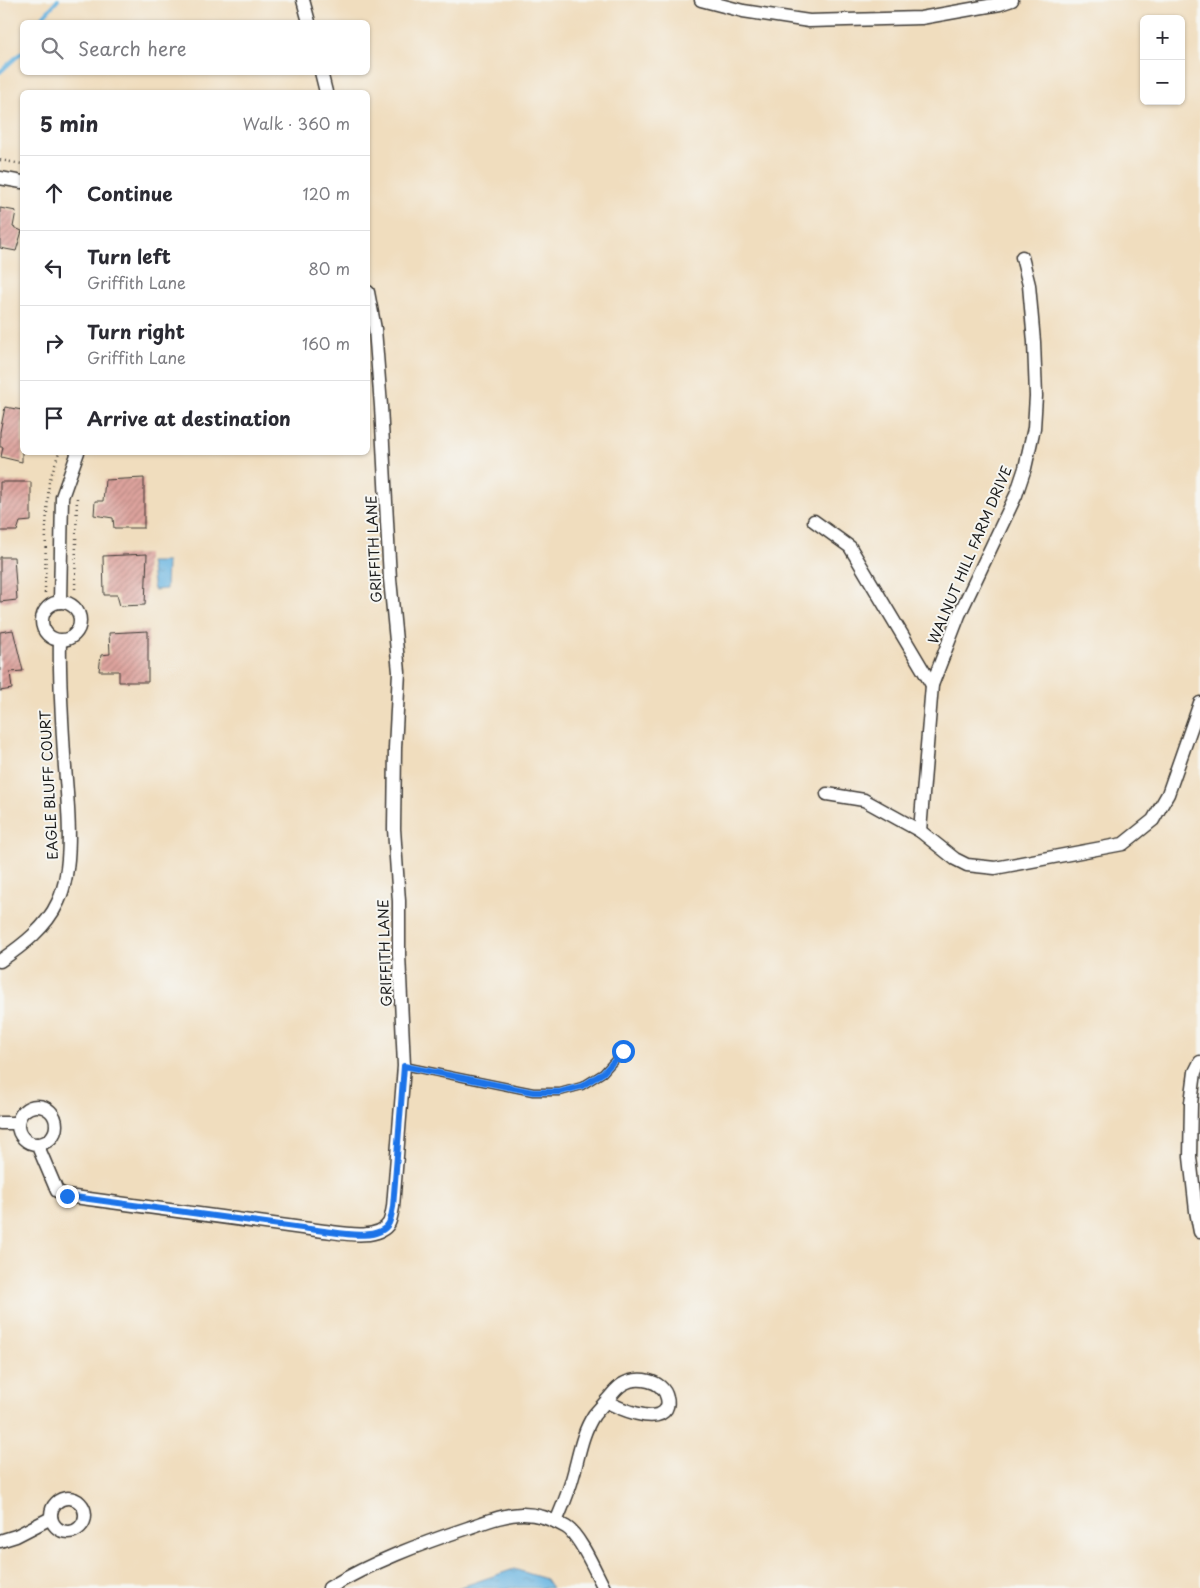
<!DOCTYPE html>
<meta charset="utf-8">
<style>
body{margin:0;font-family:"Playpen Sans",sans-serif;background:#f7f7f7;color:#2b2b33}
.controls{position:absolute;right:15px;top:15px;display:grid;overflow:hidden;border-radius:8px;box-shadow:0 1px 4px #0004}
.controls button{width:45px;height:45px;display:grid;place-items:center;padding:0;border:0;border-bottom:1px solid #e1e1e2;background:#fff;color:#2b2b33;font:25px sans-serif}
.stop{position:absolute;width:15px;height:15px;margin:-11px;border:4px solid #1a73e8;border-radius:50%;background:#fff}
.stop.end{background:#1a73e8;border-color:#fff;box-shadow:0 1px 5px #0008}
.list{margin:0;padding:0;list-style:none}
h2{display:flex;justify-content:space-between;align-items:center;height:65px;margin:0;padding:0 20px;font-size:21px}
h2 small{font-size:16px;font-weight:400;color:#7c7c81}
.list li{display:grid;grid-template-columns:32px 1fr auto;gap:15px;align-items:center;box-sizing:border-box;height:75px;padding:0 20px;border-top:1px solid #e1e1e2}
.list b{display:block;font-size:19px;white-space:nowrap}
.list p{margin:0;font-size:16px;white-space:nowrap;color:#7c7c81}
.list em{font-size:16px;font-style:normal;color:#7c7c81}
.icon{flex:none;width:28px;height:28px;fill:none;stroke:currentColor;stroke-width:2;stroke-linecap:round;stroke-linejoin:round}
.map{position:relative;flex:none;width:1200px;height:1588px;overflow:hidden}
.search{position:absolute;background:#fff;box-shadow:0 1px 4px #0004;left:20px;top:20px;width:350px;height:55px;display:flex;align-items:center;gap:12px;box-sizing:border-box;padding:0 18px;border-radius:8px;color:#7c7c81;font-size:19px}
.panel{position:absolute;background:#fff;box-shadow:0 1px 4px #0004;left:20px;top:90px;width:350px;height:365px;border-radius:8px}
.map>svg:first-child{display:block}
.water{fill:url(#water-ripples);stroke:#41687e}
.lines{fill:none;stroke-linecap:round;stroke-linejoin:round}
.stream{stroke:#66b3e0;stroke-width:4}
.building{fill:url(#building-hatch)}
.lane-casing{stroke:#3c3934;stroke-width:9}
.street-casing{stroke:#3c3934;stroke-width:15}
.path{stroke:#3c3934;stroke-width:2.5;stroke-dasharray:1 4;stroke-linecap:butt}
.lane{stroke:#fff;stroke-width:6}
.street{stroke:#fff;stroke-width:12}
.route{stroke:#1a73e8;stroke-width:6}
.labels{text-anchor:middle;stroke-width:4;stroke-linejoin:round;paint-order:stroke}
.street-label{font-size:14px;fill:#1c1c1c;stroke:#f6f6f2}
</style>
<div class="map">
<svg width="1200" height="1588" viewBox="0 0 1200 1588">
<defs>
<pattern id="water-ripples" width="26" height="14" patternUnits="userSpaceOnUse" patternTransform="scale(1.25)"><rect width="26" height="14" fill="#66b3e0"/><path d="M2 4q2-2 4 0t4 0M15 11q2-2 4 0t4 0" fill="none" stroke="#5899c0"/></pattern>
<pattern id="building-hatch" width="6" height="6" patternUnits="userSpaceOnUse" patternTransform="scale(1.25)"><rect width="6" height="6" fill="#dda39d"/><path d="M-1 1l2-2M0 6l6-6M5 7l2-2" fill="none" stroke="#b2847f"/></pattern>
</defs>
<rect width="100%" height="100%" fill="#f6f6f2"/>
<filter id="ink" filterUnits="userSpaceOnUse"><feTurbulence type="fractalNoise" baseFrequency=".02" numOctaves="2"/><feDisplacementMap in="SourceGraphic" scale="10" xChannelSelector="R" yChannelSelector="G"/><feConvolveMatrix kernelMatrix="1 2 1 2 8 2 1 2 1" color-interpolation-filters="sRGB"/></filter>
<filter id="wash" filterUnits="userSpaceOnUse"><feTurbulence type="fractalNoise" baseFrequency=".0096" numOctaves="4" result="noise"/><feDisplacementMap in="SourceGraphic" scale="20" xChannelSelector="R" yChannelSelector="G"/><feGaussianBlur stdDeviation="1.12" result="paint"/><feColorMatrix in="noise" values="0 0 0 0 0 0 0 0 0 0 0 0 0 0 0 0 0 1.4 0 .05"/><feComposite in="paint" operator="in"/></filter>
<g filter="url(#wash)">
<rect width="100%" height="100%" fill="#f0ddbe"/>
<g class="water">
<path d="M 150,562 L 167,562 L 166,589 L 154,590 Z"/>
<path d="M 514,1569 L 546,1579 L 552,1588 L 458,1588 Z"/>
</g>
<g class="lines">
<g class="stream">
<path d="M 38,22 L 58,0"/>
<path d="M 0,72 L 22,52"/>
</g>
</g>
<g id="blocks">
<g class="building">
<path d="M 0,208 L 16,211 L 13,227 L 22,231 L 16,251 L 0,248 Z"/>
<path d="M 5,407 L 22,410 L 22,462 L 1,457 L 3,447 L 0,447 L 0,432 Z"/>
<path d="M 144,478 L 144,528 L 114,528 L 113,518 L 94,515 L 95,501 L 103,501 L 105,480 Z"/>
<path d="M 0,482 L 31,482 L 31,521 L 20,522 L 17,531 L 0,531 Z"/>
<path d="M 147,554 L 145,605 L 120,606 L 117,595 L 104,595 L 103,556 Z"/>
<path d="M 0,557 L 14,557 L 17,600 L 0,602 Z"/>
<path d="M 13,630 L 23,671 L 10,672 L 12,689 L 0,691 L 0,632 Z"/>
<path d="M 148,631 L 148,682 L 119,682 L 119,671 L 99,671 L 101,655 L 110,654 L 109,633 Z"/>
</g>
</g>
</g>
<g filter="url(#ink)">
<use href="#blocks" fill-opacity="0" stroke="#3c3934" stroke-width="1"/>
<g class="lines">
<defs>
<path id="lane" d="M 404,1066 L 533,1092 L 560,1092 L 582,1086 L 603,1073 L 623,1051"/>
<g id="street">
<path d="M 303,0 L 309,22"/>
<path d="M 701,0 L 743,11 L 809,21 L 921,18 L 1000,4 L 1012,0"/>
<path d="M 321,72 L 326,92"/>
<path d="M 0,178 L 22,182"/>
<path d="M 814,521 L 850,547 L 932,685"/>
<circle cx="61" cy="621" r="19"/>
<path d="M 60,602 L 62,497 L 78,452"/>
<path d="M 827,794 L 864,800 L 920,831 L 955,859 L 967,865 L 995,868 L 1123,844 L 1153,820 L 1168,794 L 1200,703"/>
<path d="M 920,831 L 932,685 L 959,615 L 1016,495 L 1025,468 L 1034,428 L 1036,396 L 1034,342 L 1029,285 L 1022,257"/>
<path d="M 0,961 C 23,945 46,928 58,902 C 76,865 67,796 64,755 C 62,717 59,679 60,641"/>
<path d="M 1200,1062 L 1195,1072 L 1191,1103 L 1190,1157 L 1196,1211 L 1200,1232"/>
<circle cx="37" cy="1125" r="19"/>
<path d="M 0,1123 L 18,1123"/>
<path d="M 37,1144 L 57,1191 L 67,1196 L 324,1231 C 341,1233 379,1241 389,1223 C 391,1219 392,1212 393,1207 L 404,1066 L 399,954 L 399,901 L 394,829 L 395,748 L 399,672 L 390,579 L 381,406 L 375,329 L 368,292"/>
<circle cx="68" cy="1515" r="17"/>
<path d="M 556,1522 C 562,1507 569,1492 573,1476 C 579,1455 582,1433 594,1415 C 598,1410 603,1405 607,1400 C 612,1395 616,1388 623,1384 C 636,1376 663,1379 667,1398 C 668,1401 668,1405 666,1409 C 656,1425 618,1408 606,1401"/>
<path d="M 0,1541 L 16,1536 L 51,1518"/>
<path d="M 329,1588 C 372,1562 420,1544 468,1528 C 485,1522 505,1514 523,1514 C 538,1514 554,1520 566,1527 C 580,1535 596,1573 604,1588"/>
</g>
</defs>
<use href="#lane" class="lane-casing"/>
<use href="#street" class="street-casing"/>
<g class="path">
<path d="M 0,160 L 22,164"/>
<path d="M 75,589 L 77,495"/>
<path d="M 45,593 L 46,526 L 49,482 L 59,452"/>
</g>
<use href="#lane" class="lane"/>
<use href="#street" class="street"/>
</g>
</g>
<g class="lines" filter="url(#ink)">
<path class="route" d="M 67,1196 L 324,1231 C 340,1233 379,1242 389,1223 C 391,1219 392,1212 393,1207 L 404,1066 L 533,1092 L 560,1092 L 582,1086 L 603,1073 L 623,1051"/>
</g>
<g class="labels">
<g class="street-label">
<text transform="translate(374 549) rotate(-93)" y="5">GRIFFITH LANE</text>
<text transform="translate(970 555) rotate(-67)" y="5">WALNUT HILL FARM DRIVE</text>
<text transform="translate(49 785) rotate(-93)" y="5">EAGLE BLUFF COURT</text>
<text transform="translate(385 953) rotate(-92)" y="5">GRIFFITH LANE</text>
</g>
</g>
</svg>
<div class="controls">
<button>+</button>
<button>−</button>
</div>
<div class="stop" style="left:623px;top:1051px"></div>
<div class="stop end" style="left:67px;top:1196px"></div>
<div class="search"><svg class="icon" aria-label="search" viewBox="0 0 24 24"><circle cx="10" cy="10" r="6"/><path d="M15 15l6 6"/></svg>Search here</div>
<section class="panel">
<h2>5 min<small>Walk · 360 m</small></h2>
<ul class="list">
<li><svg class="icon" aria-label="ahead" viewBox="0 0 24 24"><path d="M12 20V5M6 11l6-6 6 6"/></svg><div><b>Continue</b></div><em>120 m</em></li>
<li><svg class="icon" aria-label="left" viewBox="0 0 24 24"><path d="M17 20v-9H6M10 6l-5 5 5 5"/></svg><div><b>Turn left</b><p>Griffith Lane</p></div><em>80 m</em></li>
<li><svg class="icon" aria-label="right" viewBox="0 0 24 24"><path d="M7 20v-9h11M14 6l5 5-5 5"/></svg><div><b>Turn right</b><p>Griffith Lane</p></div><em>160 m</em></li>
<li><svg class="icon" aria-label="arrive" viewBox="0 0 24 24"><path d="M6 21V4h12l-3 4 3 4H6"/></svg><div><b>Arrive at destination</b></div></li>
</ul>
</section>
</div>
